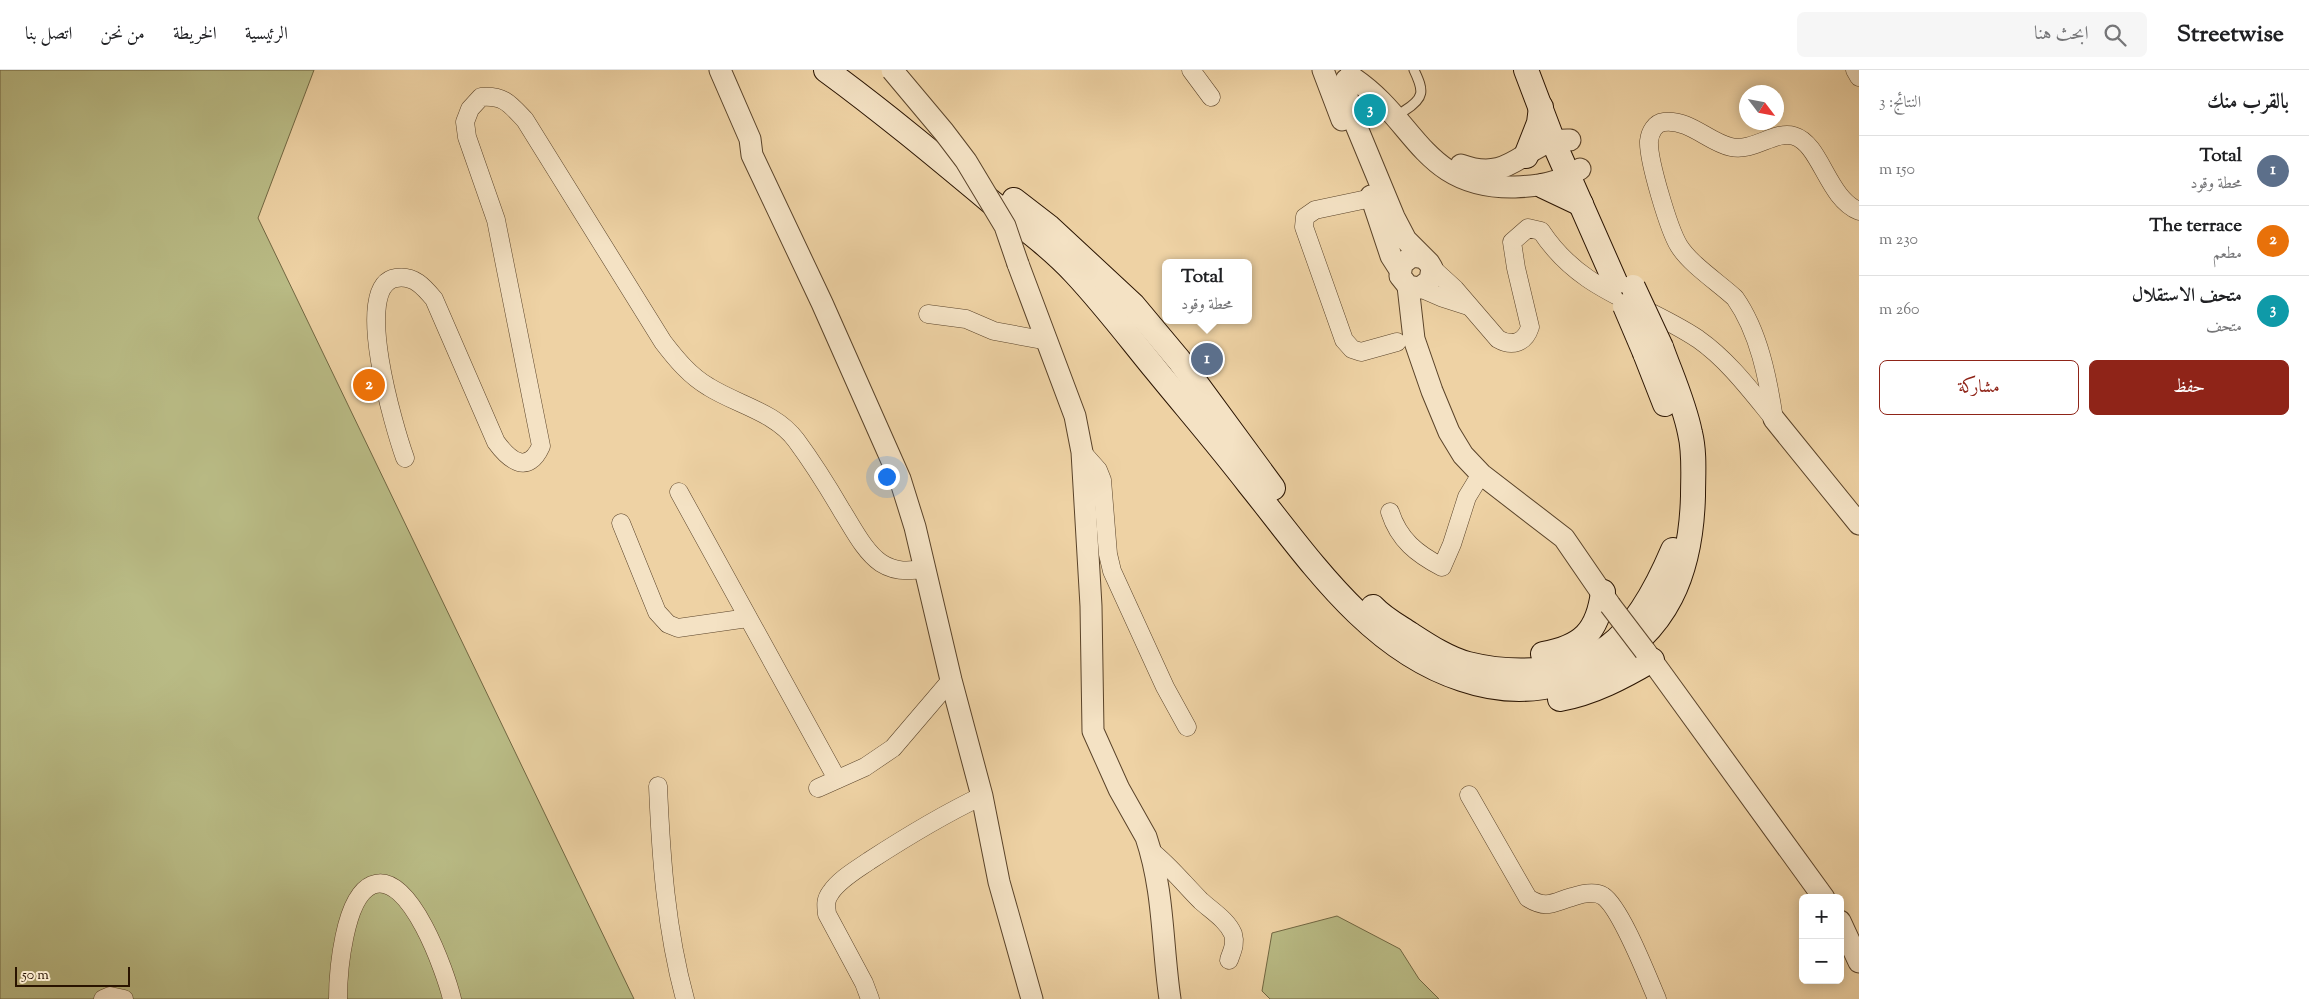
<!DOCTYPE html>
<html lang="ar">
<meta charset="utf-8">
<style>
body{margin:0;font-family:"Sorts Mill Goudy",Amiri,serif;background:#f6f6f6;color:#202124;direction:rtl}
.controls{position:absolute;right:15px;bottom:15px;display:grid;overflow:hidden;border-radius:8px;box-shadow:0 2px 12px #0003}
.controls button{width:45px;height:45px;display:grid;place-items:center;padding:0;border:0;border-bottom:1px solid #e0e0e0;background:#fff;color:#202124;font:25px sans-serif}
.compass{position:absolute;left:1739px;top:15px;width:45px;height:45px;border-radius:50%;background:#fff;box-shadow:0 2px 12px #0003;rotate:122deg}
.scale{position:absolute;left:15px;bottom:12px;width:115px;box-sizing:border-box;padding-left:5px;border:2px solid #291300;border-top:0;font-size:14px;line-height:18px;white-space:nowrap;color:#291300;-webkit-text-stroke:4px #f4e2c4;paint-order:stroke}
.you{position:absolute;left:886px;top:406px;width:18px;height:18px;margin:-12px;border:4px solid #fff;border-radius:50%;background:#1a73e8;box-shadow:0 0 0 8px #1a73e833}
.badge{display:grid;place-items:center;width:32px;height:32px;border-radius:50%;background:#8f2418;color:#fff;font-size:16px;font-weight:700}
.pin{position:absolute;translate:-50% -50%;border:2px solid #fff;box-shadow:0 1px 5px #0006}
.popup{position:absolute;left:1162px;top:189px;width:90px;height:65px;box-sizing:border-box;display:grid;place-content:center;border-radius:8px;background:#fff;filter:drop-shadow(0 1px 4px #0005);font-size:16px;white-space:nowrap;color:#757577}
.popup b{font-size:19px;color:#202124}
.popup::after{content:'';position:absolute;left:50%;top:100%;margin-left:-10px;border:10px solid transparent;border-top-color:#fff}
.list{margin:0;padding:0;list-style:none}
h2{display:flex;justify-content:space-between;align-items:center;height:65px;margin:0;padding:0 20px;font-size:21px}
h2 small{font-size:16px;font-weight:400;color:#757577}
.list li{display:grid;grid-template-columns:32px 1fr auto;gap:15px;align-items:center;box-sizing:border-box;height:70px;padding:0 20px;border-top:1px solid #e0e0e0}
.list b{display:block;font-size:19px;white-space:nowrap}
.list p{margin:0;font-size:16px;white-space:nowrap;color:#757577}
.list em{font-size:16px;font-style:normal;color:#757577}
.actions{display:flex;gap:10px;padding:15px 20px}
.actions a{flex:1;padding:11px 0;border:1px solid #8f2418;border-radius:8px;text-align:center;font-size:18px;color:#8f2418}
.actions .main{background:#8f2418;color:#fff}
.icon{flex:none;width:28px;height:28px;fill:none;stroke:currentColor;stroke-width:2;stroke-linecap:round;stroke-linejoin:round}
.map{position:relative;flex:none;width:1859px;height:929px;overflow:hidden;direction:ltr}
header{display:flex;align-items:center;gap:30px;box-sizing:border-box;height:70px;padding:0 25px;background:#fff;border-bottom:1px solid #e0e0e0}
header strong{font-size:24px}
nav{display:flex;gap:28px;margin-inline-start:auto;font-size:18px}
.search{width:350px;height:45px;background:#f6f6f6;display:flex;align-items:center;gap:12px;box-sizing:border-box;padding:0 18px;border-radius:8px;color:#757577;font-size:19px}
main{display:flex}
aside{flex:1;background:#fff}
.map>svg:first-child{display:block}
.green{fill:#b9bb85;stroke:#716742}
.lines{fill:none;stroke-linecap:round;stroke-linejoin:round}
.service-casing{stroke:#5a4329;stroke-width:11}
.minor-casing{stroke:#5a4329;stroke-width:19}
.tertiary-casing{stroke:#5a4329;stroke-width:23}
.secondary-casing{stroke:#291300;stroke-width:26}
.service{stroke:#f4e2c4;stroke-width:9}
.minor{stroke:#f4e2c4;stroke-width:18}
.tertiary{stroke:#f4e2c4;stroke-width:21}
.secondary{stroke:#f4e2c4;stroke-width:24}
.tertiary-bridge-casing{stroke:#5a4329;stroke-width:23;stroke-linecap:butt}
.secondary-bridge-casing{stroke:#291300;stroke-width:26;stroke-linecap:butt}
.tertiary-bridge{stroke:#f4e2c4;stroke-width:21}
.secondary-bridge{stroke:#f4e2c4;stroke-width:24}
</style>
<header>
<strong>Streetwise</strong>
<div class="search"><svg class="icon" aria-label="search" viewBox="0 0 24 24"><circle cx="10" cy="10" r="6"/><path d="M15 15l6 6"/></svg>ابحث هنا</div>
<nav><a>الرئيسية</a><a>الخريطة</a><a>من نحن</a><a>اتصل بنا</a></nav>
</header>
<main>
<aside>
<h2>بالقرب منك<small>النتائج: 3</small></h2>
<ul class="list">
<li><span class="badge" style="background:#5c6f8a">1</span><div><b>Total</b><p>محطة وقود</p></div><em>150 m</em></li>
<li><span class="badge" style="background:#e8710a">2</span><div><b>The terrace</b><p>مطعم</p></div><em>230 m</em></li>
<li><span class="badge" style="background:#0f9aa8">3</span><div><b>متحف الاستقلال</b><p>متحف</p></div><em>260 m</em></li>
</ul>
<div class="actions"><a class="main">حفظ</a><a>مشاركة</a></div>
</aside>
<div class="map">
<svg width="1859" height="929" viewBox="0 0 1859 929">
<rect width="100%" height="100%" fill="#eed2a4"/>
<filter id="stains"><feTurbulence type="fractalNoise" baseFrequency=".004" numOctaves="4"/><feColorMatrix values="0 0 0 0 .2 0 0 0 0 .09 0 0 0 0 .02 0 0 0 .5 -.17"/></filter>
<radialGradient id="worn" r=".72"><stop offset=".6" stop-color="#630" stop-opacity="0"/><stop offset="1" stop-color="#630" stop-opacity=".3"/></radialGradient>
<g class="green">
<path d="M 0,0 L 314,0 L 258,148 L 634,929 L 0,929 Z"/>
<path d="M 1337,846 L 1400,879 L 1419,909 L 1439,929 L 1270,929 L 1262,921 L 1272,863 Z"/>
</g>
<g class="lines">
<defs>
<path id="service" d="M 1404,41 C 1425,28 1424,21 1414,0"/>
<g id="minor">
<path d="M 1191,0 L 1211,27"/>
<path d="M 1855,0 L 1859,7"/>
<path d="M 1372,128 L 1315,140 L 1305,147 L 1304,157 L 1344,270 L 1352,279 L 1361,282 L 1397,272"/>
<path d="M 1432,198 L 1455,219 L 1498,269 C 1512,277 1525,273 1530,257 L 1516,198 L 1512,172 L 1528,158 L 1541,161 C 1582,223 1641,231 1698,269 C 1728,290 1751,321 1774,349"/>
<path d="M 1420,218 L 1443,228 L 1468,236"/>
<path d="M 928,244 L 966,249 L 994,261 L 1048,271"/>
<path d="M 1774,349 C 1768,309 1759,262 1735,228 C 1719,213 1691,195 1679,176 C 1669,160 1648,90 1649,71 C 1650,62 1655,53 1664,52 C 1690,49 1708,72 1731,77 C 1754,82 1775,60 1794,66 C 1821,74 1827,128 1859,141"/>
<path d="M 1082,382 L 1098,400 L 1102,410 L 1108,484 L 1112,501 L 1165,617 L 1187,657"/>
<path d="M 405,388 C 395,360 351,215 396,208 C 414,205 424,217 434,229 L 496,372 C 510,391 528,405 541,376 L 496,150 L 467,67 L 465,52 L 470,39 L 481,27 C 504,25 510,34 525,50 L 663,272 C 676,289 690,306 709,317 C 738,335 775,342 796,370 C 813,393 828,417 842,441 C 853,458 864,481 881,493 C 895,502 909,502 925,498"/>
<path d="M 679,422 L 837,709"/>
<path d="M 1390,442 C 1399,470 1417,484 1442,497 L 1452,474 L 1467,427 L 1481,404"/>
<path d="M 621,453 L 657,542 L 668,554 L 678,558 L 748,548"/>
<path d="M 658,716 C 661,787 666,860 685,929"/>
<path d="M 818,718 L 865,697 L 893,678 L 951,610"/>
<path d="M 1469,725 L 1528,828 C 1547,840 1554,832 1572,827 C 1581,824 1595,821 1603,826 C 1621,838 1647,906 1657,929"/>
<path d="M 1151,781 C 1170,796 1184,814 1201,831 C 1212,841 1227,850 1233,864 C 1236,874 1232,881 1229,890"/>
<path d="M 103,929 L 110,926 L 124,929"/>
<path d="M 338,929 C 338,902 344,827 372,815 C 410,799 446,904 452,929"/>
<path d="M 870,929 L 864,913 L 827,844 C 826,835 825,830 831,822 C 840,809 856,800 869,791 C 906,767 942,745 982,726"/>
</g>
<g id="tertiary">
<path d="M 720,0 L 750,69 L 752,85 L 822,233 L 900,409 L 915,457 L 951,610 L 982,726 L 999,812 L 1032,929"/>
<path d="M 1323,0 L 1342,50"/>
<path d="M 1350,6 C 1417,49 1421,119 1515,117 C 1540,116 1559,113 1580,99"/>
<path d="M 1346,10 L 1348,36 L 1394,147 L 1406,170 L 1429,193 L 1432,198 L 1430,210 L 1420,218 L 1408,216 L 1400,206 L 1402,194 L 1412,186 L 1424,188"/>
<path d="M 1461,95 C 1515,115 1524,68 1570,70"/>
<path d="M 1371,126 L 1391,186 L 1400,200"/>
<path d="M 1018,194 L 1075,346 L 1082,382 L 1091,536 L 1093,661 L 1119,719 L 1146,767 C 1164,820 1162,875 1170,929"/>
<path d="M 1408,216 L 1414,269 L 1432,321 L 1449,362 L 1463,385 L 1481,404 L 1564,468 L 1610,535"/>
<path d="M 1774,349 L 1859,454"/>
<path d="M 1645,581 L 1824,828"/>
<path d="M 1840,851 L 1859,892"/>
</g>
<g id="secondary">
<path d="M 826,0 C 882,41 936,86 990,131 C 1019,154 1050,176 1075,203 C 1104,234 1129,267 1156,300 C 1187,338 1219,375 1249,414 C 1308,487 1368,579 1462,609 C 1509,625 1553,622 1597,599 C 1668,562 1691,502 1693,426 C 1693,405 1695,383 1690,363 C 1684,333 1671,305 1661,277"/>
<path d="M 1526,0 L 1553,71 L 1620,223"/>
<path d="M 1526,86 L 1539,53 L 1541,37"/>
<path d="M 1543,116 L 1581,134"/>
<path d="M 1014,130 L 1049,157 L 1133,235 L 1179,290 L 1273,418"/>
<path d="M 1645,283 L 1665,334"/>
<path d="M 1373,537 C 1383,548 1398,556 1410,564 C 1427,575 1448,589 1468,594 C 1512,605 1570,604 1608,577 C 1638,555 1659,513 1673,480"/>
<path d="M 1543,584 C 1582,577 1598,562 1603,522"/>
<path d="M 1560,629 C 1593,623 1623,607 1652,590"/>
</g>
</defs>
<use href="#service" class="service-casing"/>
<use href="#minor" class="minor-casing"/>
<use href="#tertiary" class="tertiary-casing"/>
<use href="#secondary" class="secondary-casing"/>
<use href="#service" class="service"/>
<use href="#minor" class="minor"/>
<use href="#tertiary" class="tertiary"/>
<use href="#secondary" class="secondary"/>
<defs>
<g id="tertiary-bridge">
<path d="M 892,0 L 944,62 L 966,91 L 1005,156 L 1018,194"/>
<path d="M 1610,535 L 1645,581"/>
</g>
<g id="secondary-bridge">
<path d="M 1633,217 L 1661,277"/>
<path d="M 1625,236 L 1645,283"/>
</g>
</defs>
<use href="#tertiary-bridge" class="tertiary-bridge-casing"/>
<use href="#secondary-bridge" class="secondary-bridge-casing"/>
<use href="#tertiary-bridge" class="tertiary-bridge"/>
<use href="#secondary-bridge" class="secondary-bridge"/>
</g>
<rect width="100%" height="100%" filter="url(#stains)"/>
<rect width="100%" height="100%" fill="url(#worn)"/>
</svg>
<div class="controls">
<button>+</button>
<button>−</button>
</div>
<svg class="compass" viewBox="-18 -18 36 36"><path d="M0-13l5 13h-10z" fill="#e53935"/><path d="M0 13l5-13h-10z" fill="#757577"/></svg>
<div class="scale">50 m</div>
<div class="you"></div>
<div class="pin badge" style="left:1207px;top:289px;background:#5c6f8a">1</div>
<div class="popup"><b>Total</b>محطة وقود</div>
<div class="pin badge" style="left:369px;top:315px;background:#e8710a">2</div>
<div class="pin badge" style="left:1370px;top:40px;background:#0f9aa8">3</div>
</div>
</main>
